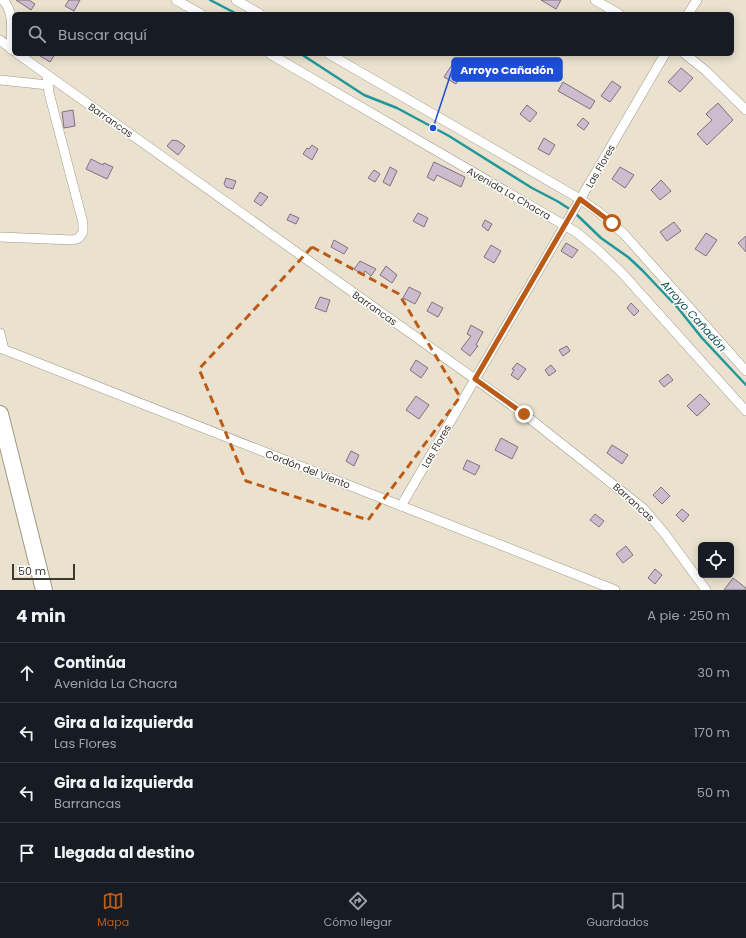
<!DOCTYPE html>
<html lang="es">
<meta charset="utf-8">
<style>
body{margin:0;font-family:Poppins,sans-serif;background:#20242c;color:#f1f3f6}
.controls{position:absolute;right:12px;bottom:12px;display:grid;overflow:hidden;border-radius:6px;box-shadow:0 2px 10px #0003}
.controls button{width:36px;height:36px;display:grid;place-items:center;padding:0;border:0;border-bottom:1px solid #363941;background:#171b24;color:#f1f3f6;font:20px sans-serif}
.scale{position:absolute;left:12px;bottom:10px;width:63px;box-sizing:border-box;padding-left:4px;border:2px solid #3d3a32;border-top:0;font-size:11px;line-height:14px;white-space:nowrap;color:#3d3a32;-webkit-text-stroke:3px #fff;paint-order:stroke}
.stop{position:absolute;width:12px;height:12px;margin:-9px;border:3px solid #bb5b18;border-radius:50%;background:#fff}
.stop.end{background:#bb5b18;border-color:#fff;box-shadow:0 1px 4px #0008}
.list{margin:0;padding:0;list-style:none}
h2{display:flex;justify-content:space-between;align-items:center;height:52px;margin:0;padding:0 16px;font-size:17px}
h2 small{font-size:13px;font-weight:400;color:#9ea1a6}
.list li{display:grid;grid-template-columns:26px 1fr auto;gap:12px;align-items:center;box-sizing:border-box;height:60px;padding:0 16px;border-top:1px solid #363941}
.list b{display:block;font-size:15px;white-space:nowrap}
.list p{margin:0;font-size:13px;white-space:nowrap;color:#9ea1a6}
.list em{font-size:13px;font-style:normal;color:#9ea1a6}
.icon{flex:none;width:22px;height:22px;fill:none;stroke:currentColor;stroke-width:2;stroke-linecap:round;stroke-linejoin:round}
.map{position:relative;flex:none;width:746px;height:590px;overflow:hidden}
.search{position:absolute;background:#171b24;box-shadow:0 2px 10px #0003;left:12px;right:12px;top:12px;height:44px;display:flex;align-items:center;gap:10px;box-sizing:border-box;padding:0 14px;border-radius:6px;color:#9ea1a6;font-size:15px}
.sheet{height:292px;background:#171b24}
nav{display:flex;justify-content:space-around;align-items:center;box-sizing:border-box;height:56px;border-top:1px solid #363941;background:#171b24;font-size:11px;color:#9ea1a6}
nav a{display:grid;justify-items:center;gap:2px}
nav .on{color:#bb5b18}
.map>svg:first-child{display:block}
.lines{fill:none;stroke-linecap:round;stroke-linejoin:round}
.stream{stroke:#20979a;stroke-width:2.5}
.building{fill:#cbbdcd;stroke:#7e717f}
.street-casing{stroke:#9f9886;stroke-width:10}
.highway-casing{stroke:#9f9886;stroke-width:18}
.street{stroke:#fff;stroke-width:9}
.highway{stroke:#fff;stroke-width:16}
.route{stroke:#bb5b18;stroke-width:5}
.marked{fill:none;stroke:#bb5b18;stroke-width:3;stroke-dasharray:8 5;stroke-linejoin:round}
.labels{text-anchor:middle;stroke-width:3;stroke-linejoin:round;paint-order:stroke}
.street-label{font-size:10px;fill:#3d3a32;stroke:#fff}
.water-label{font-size:11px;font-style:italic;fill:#145355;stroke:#fff}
.leader{fill:none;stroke:#1d4ed8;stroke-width:1.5}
.callout-dot{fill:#1d4ed8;stroke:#fff;stroke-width:1.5}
.callout{fill:#1d4ed8;stroke:#1d4ed8;stroke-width:1.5}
.callout-label{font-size:11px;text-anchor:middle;font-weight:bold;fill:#fff}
</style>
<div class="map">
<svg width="746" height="590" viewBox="0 0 746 590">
<rect width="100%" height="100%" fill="#eae2cf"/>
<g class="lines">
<g class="stream">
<path d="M 210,0 L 237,14"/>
<path d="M 301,54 L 364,95 L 397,108 L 449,136 L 532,188 L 557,201 L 568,208"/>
<path d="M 575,213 L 601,238 L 628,257 L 642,270 L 678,308 L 702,338 L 746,385"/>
</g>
</g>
<g class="building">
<path d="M 16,0 L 29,0 L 35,4 L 31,10 Z"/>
<path d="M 69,0 L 80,0 L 74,11 L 65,6 Z"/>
<path d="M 541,0 L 561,0 L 556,9 Z"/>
<path d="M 37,54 L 55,54 L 50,62 Z"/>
<path d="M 455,60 L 466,66 L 456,84 L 444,77 Z"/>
<path d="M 681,68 L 693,78 L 680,92 L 668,82 Z"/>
<path d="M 612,81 L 621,87 L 610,102 L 601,96 Z"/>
<path d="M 563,82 L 595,101 L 590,109 L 558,91 Z"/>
<path d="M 718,103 L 733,120 L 707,145 L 697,134 L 712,120 L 706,114 Z"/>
<path d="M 527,105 L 537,113 L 530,122 L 520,114 Z"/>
<path d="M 73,110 L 75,126 L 64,128 L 62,112 Z"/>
<path d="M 583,118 L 589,123 L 584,130 L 577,125 Z"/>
<path d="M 544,138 L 555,145 L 549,155 L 538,149 Z"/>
<path d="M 172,140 L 178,141 L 185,146 L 178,155 L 167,146 Z"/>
<path d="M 312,145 L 318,149 L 312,160 L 303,154 L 307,148 L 309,149 Z"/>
<path d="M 91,159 L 103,165 L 104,163 L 113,167 L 107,179 L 86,169 Z"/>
<path d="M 434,162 L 465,177 L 461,187 L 437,175 L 434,181 L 427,177 Z"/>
<path d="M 390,167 L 397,171 L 390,186 L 383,182 Z"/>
<path d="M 620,167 L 634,175 L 625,188 L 612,179 Z"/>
<path d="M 374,170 L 380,174 L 375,182 L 368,178 Z"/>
<path d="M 226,178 L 236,181 L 233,189 L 226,187 L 224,184 Z"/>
<path d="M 661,180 L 671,191 L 660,200 L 651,190 Z"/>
<path d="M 260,192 L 268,197 L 261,206 L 254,201 Z"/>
<path d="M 418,213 L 428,218 L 424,227 L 413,221 Z"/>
<path d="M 290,214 L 299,218 L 296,224 L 287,220 Z"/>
<path d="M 485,220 L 492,224 L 488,231 L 482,226 Z"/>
<path d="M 674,222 L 681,231 L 667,241 L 660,232 Z"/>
<path d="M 706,233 L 717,240 L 706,256 L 695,249 Z"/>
<path d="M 746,236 L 746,252 L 738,243 Z"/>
<path d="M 334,240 L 348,248 L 344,254 L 331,247 Z"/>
<path d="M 566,243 L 578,250 L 572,258 L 561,251 Z"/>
<path d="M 491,245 L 501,251 L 494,263 L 484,257 Z"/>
<path d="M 360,261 L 376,269 L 371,276 L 365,271 L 363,275 L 354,269 Z"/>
<path d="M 386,266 L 397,275 L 392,283 L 380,275 Z"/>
<path d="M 409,287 L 421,293 L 415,304 L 403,298 Z"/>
<path d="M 320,297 L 330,300 L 326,312 L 315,308 Z"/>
<path d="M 432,302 L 443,308 L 438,317 L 427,311 Z"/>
<path d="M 631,303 L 639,311 L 634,316 L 627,308 Z"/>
<path d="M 471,325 L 483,332 L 476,345 L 478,346 L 470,356 L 461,349 L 471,336 L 467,334 Z"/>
<path d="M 567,346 L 570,351 L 563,356 L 559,350 Z"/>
<path d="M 416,360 L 428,368 L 421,378 L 410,370 Z"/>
<path d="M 517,363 L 526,369 L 518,380 L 511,375 L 514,370 L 512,369 Z"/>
<path d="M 551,365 L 556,371 L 549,376 L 545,370 Z"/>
<path d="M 668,374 L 673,380 L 664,387 L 659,381 Z"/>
<path d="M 700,394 L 710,404 L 697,416 L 687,406 Z"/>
<path d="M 416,396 L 429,405 L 419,419 L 406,410 Z"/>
<path d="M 501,438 L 518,447 L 512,459 L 495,450 Z"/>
<path d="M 612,445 L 628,455 L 622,464 L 607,453 Z"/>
<path d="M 351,451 L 359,455 L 354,466 L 346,461 Z"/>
<path d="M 467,460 L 480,466 L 475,475 L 463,469 Z"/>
<path d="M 661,487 L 670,496 L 662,504 L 653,495 Z"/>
<path d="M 682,509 L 689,515 L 683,522 L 676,515 Z"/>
<path d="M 595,514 L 604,521 L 599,527 L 590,520 Z"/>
<path d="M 626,546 L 633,555 L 623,563 L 616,554 Z"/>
<path d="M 655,569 L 662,575 L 655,584 L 648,578 Z"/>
<path d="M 733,578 L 746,588 L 746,590 L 724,590 Z"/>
</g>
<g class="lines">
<defs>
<g id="street">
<path d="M 3,0 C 15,13 11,33 11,49"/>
<path d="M 176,0 L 201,14"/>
<path d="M 236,0 L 260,14"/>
<path d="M 595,0 L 619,14"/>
<path d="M 688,14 L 697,0"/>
<path d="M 0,40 L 14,51"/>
<path d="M 18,54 L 524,414 L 644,509 L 665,534 L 706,590"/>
<path d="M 270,54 L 576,232 L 599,251 L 622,273 L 746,411"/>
<path d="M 329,54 L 580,199 L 600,213 L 624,234 L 746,371"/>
<path d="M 685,54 L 706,71 L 746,110"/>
<path d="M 0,80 L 48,85"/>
<path d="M 0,237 L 73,240 L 79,238 L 83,232 L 83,223 L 49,93 L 47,75"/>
<path d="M 0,333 L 4,350"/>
<path d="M 0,348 L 615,590"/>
<path d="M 401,506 L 665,54"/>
</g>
<path id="highway" d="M 0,414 L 44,590"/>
</defs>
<use href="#street" class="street-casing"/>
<use href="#highway" class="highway-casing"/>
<use href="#street" class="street"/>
<use href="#highway" class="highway"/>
</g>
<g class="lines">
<path class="route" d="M 524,414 L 475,379 L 580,199 L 612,223"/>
</g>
<path class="marked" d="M 312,247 L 399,294 L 460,397 L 368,520 L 246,481 L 199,369 Z"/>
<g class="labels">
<g class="street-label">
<text transform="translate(111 120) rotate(35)" y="4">Barrancas</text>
<text transform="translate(600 166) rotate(-60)" y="4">Las Flores</text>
<text transform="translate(509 193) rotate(30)" y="4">Avenida La Chacra</text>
<text transform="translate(375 308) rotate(35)" y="4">Barrancas</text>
<text transform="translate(436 446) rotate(-60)" y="4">Las Flores</text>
<text transform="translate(308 469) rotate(21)" y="4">Cordón del Viento</text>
<text transform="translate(634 502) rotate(42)" y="4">Barrancas</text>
</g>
<g class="water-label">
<text transform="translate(694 316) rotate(48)" y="4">Arroyo Cañadón</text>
</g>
</g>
<path class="leader" d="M433 128L452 70"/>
<circle class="callout-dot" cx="433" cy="128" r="4"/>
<rect class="callout" x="452" y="58" width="110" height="23" rx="4"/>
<g class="callout-label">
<text x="507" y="74">Arroyo Cañadón</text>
</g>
</svg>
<div class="controls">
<button><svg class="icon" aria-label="locate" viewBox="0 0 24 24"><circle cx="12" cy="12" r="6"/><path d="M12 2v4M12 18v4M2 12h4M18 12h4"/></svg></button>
</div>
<div class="scale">50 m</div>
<div class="stop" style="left:612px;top:223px"></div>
<div class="stop end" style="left:524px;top:414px"></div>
<div class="search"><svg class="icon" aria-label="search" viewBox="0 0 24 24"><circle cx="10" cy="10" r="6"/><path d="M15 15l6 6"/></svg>Buscar aquí</div>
</div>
<section class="sheet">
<h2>4 min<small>A pie · 250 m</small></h2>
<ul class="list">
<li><svg class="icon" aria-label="ahead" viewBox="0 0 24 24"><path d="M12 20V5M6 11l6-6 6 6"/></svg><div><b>Continúa</b><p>Avenida La Chacra</p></div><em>30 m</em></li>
<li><svg class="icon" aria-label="left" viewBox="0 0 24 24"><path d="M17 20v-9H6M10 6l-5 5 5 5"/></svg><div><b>Gira a la izquierda</b><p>Las Flores</p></div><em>170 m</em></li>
<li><svg class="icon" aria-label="left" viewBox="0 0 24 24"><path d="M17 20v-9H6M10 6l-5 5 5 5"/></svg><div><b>Gira a la izquierda</b><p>Barrancas</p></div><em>50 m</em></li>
<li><svg class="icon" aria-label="arrive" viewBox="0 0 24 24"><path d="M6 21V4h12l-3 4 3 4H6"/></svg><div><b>Llegada al destino</b></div></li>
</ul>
</section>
<nav>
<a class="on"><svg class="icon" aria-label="map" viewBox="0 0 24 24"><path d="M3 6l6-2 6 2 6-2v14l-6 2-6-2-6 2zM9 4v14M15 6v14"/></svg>Mapa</a>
<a><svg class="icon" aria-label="directions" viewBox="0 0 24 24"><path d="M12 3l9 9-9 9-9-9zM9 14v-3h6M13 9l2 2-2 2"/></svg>Cómo llegar</a>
<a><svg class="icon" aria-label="saved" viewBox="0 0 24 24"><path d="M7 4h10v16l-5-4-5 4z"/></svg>Guardados</a>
</nav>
